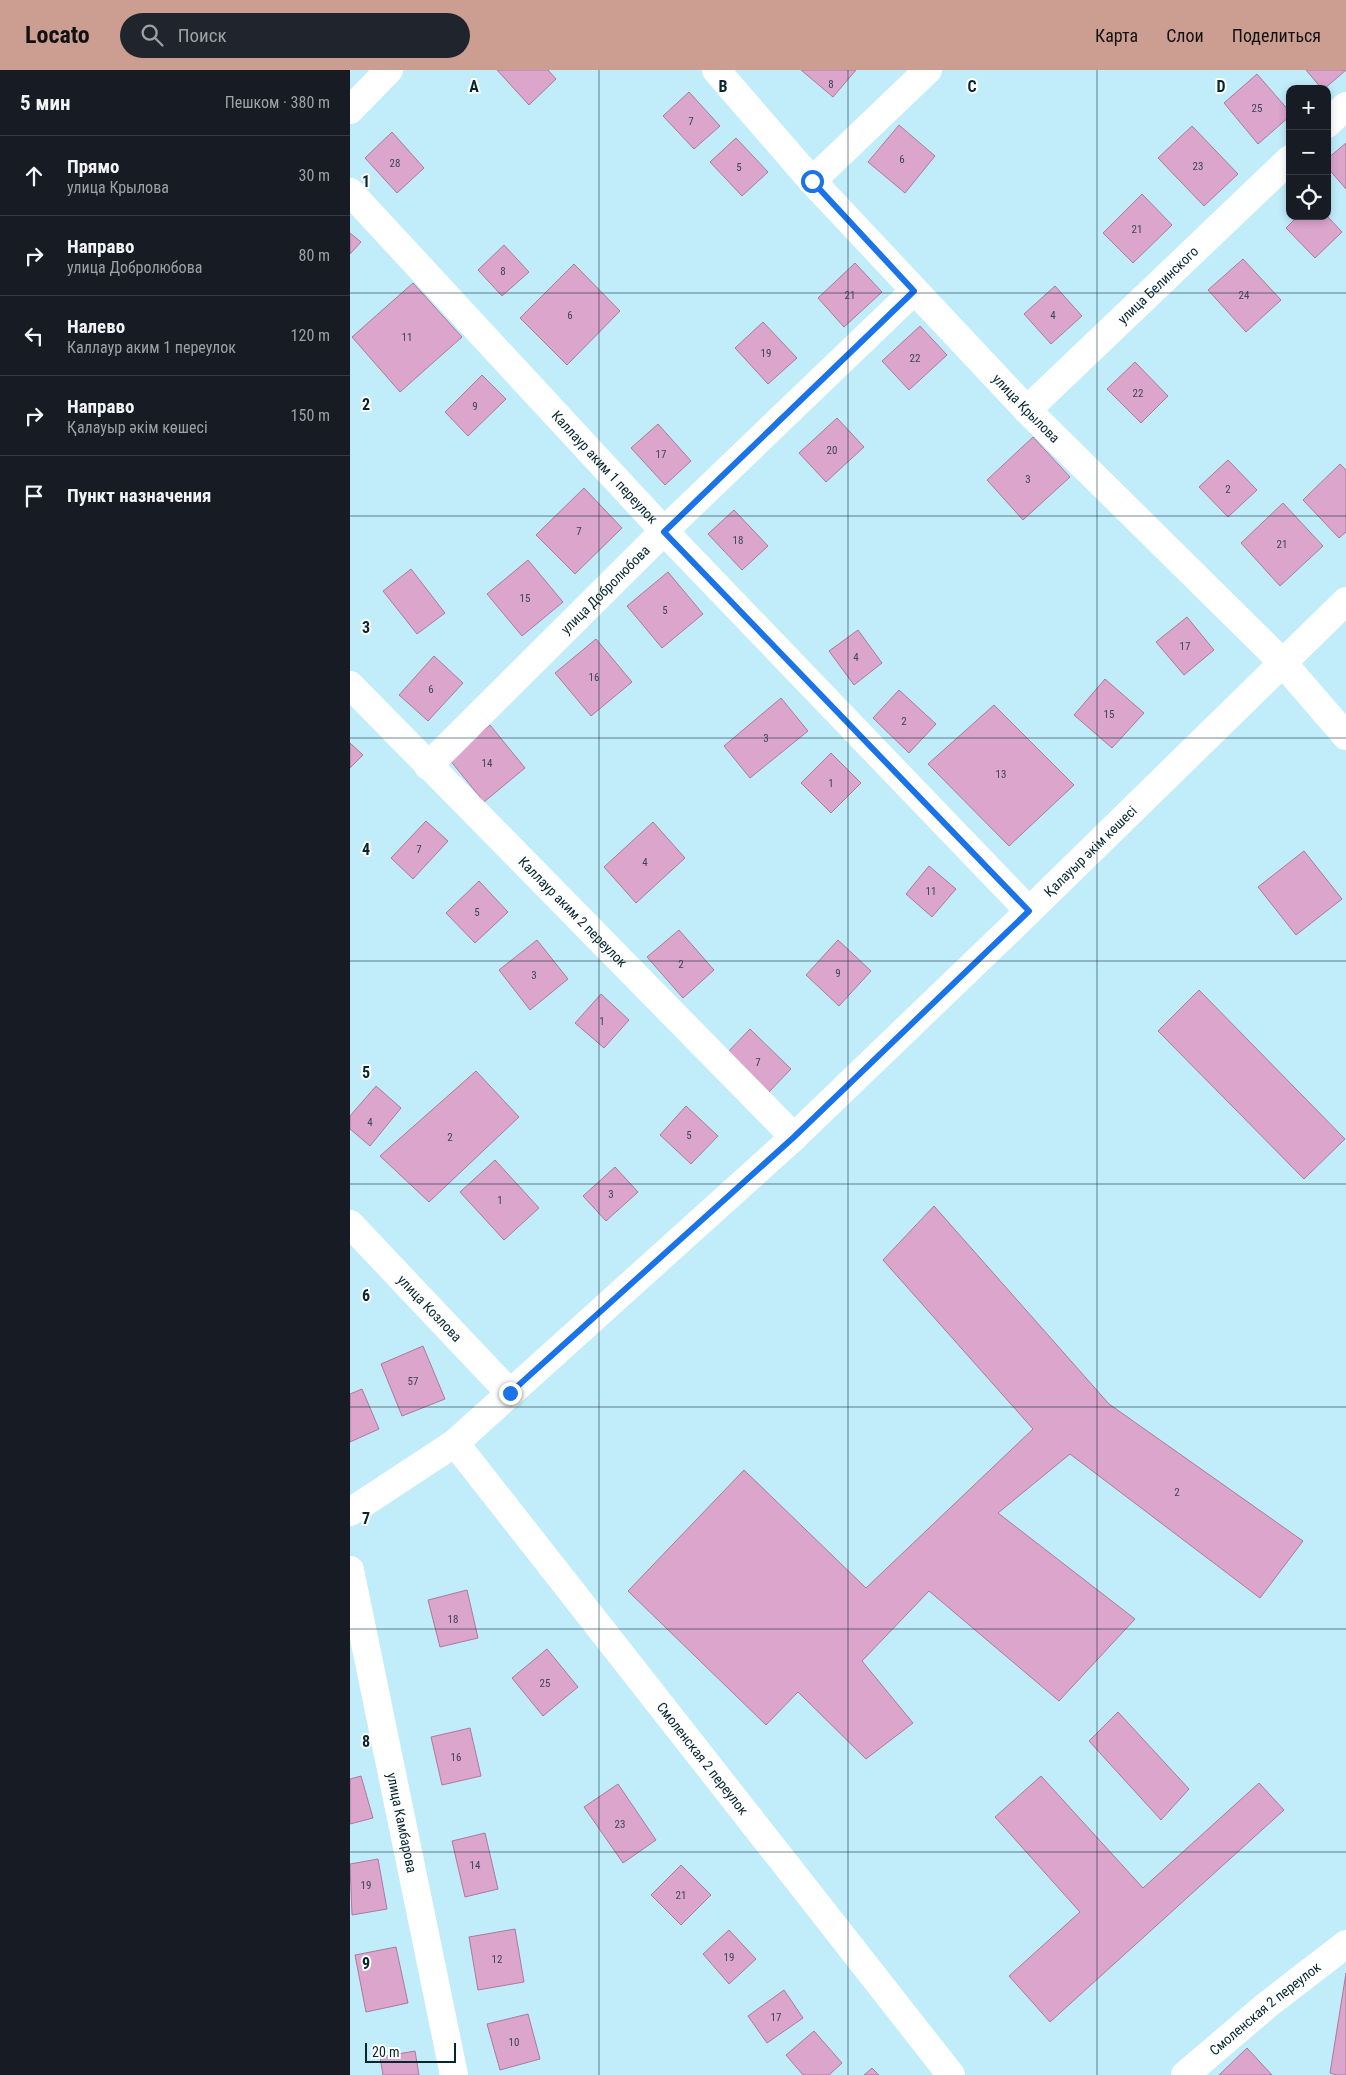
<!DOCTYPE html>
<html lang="ru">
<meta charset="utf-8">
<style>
body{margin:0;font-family:"Roboto Condensed",sans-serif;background:#20242c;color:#f1f3f6}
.controls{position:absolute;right:15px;top:15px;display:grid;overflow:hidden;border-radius:10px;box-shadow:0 2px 8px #0003}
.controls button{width:45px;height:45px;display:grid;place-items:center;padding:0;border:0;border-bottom:1px solid #363941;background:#171b24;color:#f1f3f6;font:25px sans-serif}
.scale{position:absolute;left:15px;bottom:12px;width:91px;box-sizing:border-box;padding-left:5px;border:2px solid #06272f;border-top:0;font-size:14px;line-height:18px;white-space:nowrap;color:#06272f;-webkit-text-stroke:4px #fff;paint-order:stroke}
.stop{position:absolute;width:15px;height:15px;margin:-11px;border:4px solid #1a73e8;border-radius:50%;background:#fff}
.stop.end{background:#1a73e8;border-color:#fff;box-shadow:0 1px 5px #0008}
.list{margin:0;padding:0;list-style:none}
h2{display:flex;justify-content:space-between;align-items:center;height:65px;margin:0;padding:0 20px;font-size:21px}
h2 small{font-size:16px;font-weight:400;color:#9ea1a6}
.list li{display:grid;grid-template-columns:32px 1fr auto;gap:15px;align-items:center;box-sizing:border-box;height:80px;padding:0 20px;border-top:1px solid #363941}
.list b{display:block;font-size:19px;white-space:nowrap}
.list p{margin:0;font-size:16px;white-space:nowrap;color:#9ea1a6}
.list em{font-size:16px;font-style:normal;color:#9ea1a6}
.icon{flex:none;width:28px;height:28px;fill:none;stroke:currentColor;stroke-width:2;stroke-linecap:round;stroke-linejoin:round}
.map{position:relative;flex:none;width:996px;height:2005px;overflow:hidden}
header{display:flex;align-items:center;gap:30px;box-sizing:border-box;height:70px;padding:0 25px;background:#cc9e91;color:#111}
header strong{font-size:24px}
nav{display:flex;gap:28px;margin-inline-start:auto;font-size:18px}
.search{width:350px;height:45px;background:#20242c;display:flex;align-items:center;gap:12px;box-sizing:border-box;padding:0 18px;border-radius:28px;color:#9ea1a6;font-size:19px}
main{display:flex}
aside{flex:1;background:#171b24}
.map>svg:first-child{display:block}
.building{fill:#dba5cc;stroke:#ad799e}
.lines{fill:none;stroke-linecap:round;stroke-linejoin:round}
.minor{stroke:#fff;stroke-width:28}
.route{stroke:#1a73e8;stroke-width:6}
.grid{fill:none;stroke:#06272f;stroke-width:1;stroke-opacity:0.55}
.labels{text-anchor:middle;stroke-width:4;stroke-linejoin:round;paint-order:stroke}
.number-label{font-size:11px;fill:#3b4656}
.street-label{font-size:14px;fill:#06272f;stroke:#fff}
.grid-label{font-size:16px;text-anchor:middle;font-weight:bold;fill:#06272f;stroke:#fff;stroke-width:4;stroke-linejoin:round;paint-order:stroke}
</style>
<header>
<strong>Locato</strong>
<div class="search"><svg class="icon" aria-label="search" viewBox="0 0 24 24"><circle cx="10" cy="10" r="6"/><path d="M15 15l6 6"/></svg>Поиск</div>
<nav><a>Карта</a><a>Слои</a><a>Поделиться</a></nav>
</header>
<main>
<aside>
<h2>5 мин<small>Пешком · 380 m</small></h2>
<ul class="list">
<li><svg class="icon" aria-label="ahead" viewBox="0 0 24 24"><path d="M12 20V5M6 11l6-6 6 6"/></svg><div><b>Прямо</b><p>улица Крылова</p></div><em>30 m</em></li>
<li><svg class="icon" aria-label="right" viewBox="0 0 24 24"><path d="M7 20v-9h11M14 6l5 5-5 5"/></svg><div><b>Направо</b><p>улица Добролюбова</p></div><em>80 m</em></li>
<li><svg class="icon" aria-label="left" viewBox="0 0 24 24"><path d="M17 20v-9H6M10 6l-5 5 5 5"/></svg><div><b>Налево</b><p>Каллаур аким 1 переулок</p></div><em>120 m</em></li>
<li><svg class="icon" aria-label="right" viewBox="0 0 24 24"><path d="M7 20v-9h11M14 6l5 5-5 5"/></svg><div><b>Направо</b><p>Қалауыр әкім көшесі</p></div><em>150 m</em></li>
<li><svg class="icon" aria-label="arrive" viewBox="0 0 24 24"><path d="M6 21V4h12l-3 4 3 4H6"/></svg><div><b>Пункт назначения</b></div></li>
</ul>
</aside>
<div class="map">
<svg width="996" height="2005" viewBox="0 0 996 2005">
<rect width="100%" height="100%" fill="#c1edfa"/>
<g class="building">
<path d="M 147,0 L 198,0 L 206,9 L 179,35 Z"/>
<path d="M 451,0 L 506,0 L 483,27 Z"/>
<path d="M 956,0 L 996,0 L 974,19 L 972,19 Z"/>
<path d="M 907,4 L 940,42 L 940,46 L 908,74 L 874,33 Z"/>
<path d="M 339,22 L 370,56 L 344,79 L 313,46 Z"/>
<path d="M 549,55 L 585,86 L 555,123 L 518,92 Z"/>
<path d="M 842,56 L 888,104 L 854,136 L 808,88 Z"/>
<path d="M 42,62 L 74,98 L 47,123 L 15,88 Z"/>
<path d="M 386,68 L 418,102 L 392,126 L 360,92 Z"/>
<path d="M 996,73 L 996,119 L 977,97 L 977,89 Z"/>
<path d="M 792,124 L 822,155 L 783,193 L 753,163 Z"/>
<path d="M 948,146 L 977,146 L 992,162 L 965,188 L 936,158 Z"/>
<path d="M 0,163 L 11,172 L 0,184 Z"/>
<path d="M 154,175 L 179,202 L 152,226 L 128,200 Z"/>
<path d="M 893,189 L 931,230 L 896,262 L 858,220 Z"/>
<path d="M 505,193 L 532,222 L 494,257 L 468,228 Z"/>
<path d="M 224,194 L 270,241 L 217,295 L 170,248 Z"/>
<path d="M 63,213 L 112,267 L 50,322 L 2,267 Z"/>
<path d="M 705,216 L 732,246 L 701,274 L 674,244 Z"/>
<path d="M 413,252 L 447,288 L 418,314 L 385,278 Z"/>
<path d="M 570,256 L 597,285 L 559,320 L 532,291 Z"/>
<path d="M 785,292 L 818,326 L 791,353 L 757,319 Z"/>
<path d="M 132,305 L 156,329 L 118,366 L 95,342 Z"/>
<path d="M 487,348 L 514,377 L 476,412 L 449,383 Z"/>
<path d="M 308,354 L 341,391 L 315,415 L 281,378 Z"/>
<path d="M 683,367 L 720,407 L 673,450 L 637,410 Z"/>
<path d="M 878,390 L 907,420 L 878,447 L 849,417 Z"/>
<path d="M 990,394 L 996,400 L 996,462 L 989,468 L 953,430 Z"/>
<path d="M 234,418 L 272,458 L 225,504 L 186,465 Z"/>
<path d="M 933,433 L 973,476 L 930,516 L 891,473 Z"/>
<path d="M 384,440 L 418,476 L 392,500 L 358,464 Z"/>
<path d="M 178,490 L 213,532 L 172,566 L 137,524 Z"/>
<path d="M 61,499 L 95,543 L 67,564 L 33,521 Z"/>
<path d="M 318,502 L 353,544 L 312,578 L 277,536 Z"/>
<path d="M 837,547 L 864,580 L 834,605 L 806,572 Z"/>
<path d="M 508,560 L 532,593 L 504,615 L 479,581 Z"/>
<path d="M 246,569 L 282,612 L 241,646 L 205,603 Z"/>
<path d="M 84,586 L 113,613 L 78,651 L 49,625 Z"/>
<path d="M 755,609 L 794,643 L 762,678 L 724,645 Z"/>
<path d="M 549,620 L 586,654 L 559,683 L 523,648 Z"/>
<path d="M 431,628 L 458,661 L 400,708 L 374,676 Z"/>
<path d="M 644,635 L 724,715 L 659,776 L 578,694 Z"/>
<path d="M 140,655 L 175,698 L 134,732 L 99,689 Z"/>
<path d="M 0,673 L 13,685 L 0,698 Z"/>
<path d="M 481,683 L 511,713 L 481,743 L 451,713 Z"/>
<path d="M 76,751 L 98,771 L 63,809 L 41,788 Z"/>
<path d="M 303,752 L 335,788 L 286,833 L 254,797 Z"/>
<path d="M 954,781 L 992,829 L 946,865 L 908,817 Z"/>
<path d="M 579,796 L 606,819 L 582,847 L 556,824 Z"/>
<path d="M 129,811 L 158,842 L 125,873 L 96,843 Z"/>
<path d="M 329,860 L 364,900 L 333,928 L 297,887 Z"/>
<path d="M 187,870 L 218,909 L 180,940 L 149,900 Z"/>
<path d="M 488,870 L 521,901 L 489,936 L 456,905 Z"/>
<path d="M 849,920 L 995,1069 L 954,1109 L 808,961 Z"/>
<path d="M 251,924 L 279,950 L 254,978 L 225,953 Z"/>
<path d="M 400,959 L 441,999 L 416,1025 L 375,985 Z"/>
<path d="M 126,1001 L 169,1047 L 79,1132 L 30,1086 Z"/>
<path d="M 26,1016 L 51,1038 L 20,1076 L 0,1059 L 0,1046 Z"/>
<path d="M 336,1036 L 368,1066 L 341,1094 L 310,1065 Z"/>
<path d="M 145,1090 L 189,1138 L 154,1170 L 110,1122 Z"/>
<path d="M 265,1097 L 288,1122 L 256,1151 L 233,1126 Z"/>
<path d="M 584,1136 L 759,1334 L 953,1471 L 910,1528 L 720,1384 L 648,1443 L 785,1549 L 709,1631 L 579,1521 L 512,1591 L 563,1653 L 516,1689 L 448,1622 L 416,1655 L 278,1521 L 394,1400 L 516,1518 L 683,1359 L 533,1190 Z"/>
<path d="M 73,1276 L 95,1329 L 52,1346 L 31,1294 Z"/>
<path d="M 12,1319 L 29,1359 L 0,1372 L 0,1324 Z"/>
<path d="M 117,1520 L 128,1568 L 90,1577 L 78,1530 Z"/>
<path d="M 197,1579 L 228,1617 L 193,1646 L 162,1608 Z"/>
<path d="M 768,1642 L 839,1719 L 811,1750 L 739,1671 Z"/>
<path d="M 120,1658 L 131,1706 L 92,1715 L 81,1667 Z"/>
<path d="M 11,1706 L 23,1748 L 0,1754 L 0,1709 Z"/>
<path d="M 691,1706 L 793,1818 L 909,1713 L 934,1740 L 700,1952 L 659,1906 L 730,1842 L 645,1747 Z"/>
<path d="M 268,1714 L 306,1770 L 273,1793 L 234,1737 Z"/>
<path d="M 135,1763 L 148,1819 L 115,1827 L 102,1771 Z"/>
<path d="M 28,1789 L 37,1839 L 2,1845 L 0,1794 Z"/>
<path d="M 331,1795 L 361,1825 L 331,1855 L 301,1825 Z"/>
<path d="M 165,1859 L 174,1912 L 128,1920 L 119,1867 Z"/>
<path d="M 379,1860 L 406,1889 L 379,1914 L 353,1884 Z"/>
<path d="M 46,1877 L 58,1933 L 16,1942 L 5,1885 Z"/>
<path d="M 996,1903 L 996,2005 L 986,2005 L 980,2003 Z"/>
<path d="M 434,1920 L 453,1948 L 417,1973 L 398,1946 Z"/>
<path d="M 178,1944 L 190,1989 L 150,2000 L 137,1954 Z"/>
<path d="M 464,1961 L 492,1993 L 479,2005 L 453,2005 L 436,1985 Z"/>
<path d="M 897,1978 L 922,2005 L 869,2005 Z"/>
<path d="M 65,1981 L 69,2005 L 33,2005 L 30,1987 Z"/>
<path d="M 522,1998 L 529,2005 L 514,2005 Z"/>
</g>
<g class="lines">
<g class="minor">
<path id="s1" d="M 366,0 L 462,111 L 677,340 L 932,592 L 996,666"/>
<path d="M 0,40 L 39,0"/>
<path d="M 977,54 L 996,36"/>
<path d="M 462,111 L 578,0"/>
<path id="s2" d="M 0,122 L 314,461 L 679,841"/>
<path id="s3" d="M 677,340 L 940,89"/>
<path id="s4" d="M 0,615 L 444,1067"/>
<path id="s5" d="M 78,696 L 314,461 L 564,221"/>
<path id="s6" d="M 0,1154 L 160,1323"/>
<path id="s7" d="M 105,1373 L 601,2005"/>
<path id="s8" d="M 0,1442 L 105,1373 L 444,1067 L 679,841 L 996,531"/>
<path id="s9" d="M 0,1500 L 104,2005"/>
<path id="s10" d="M 835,2005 L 917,1935 L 996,1874"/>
</g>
</g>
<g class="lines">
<path class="route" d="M 160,1323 L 444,1067 L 679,841 L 314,462 L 564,221 L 462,111"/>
</g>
<path class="grid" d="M 249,0 L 249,2005M 498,0 L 498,2005M 747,0 L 747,2005M 0,223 L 996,223M 0,446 L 996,446M 0,668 L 996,668M 0,891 L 996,891M 0,1114 L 996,1114M 0,1337 L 996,1337M 0,1559 L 996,1559M 0,1782 L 996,1782"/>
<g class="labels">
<g class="number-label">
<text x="481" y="18">8</text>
<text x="907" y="42">25</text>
<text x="341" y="55">7</text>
<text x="552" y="93">6</text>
<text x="45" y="97">28</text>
<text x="848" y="100">23</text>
<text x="389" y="101">5</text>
<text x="787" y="163">21</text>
<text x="153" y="205">8</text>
<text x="500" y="229">21</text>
<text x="894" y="229">24</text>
<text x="220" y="249">6</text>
<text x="703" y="249">4</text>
<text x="57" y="271">11</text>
<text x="416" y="287">19</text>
<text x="565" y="292">22</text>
<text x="788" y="327">22</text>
<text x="125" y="340">9</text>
<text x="482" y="384">20</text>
<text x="311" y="388">17</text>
<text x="678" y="413">3</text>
<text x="878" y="423">2</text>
<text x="229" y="465">7</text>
<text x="388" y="474">18</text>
<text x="932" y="478">21</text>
<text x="175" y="532">15</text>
<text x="315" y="544">5</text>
<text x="835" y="580">17</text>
<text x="506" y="591">4</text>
<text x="244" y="611">16</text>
<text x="81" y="623">6</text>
<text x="759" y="648">15</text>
<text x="554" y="655">2</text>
<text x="416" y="672">3</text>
<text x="137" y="697">14</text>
<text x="651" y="708">13</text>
<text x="481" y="717">1</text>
<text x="69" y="783">7</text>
<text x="295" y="796">4</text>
<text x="581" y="825">11</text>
<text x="127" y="846">5</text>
<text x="331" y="898">2</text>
<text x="488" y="907">9</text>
<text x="184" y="909">3</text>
<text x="252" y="955">1</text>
<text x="408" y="996">7</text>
<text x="20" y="1056">4</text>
<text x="339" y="1069">5</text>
<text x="100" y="1071">2</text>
<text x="261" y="1128">3</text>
<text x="150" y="1134">1</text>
<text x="63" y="1315">57</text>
<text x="827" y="1426">2</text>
<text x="103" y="1553">18</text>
<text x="195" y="1617">25</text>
<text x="106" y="1691">16</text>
<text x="270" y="1758">23</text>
<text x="125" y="1799">14</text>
<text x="16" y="1819">19</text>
<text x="331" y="1829">21</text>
<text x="379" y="1891">19</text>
<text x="147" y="1893">12</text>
<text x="426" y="1951">17</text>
<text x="164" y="1976">10</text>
</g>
<g class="street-label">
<text dy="5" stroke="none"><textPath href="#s3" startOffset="181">улица Белинского</textPath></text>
<text dy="5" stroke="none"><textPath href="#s1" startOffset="459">улица Крылова</textPath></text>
<text dy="5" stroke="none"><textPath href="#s2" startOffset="375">Каллаур аким 1 переулок</textPath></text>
<text dy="5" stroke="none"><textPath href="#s5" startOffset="250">улица Добролюбова</textPath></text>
<text dy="5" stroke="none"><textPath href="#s8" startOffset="994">Қалауыр әкім көшесі</textPath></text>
<text dy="5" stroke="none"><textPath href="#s4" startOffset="318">Каллаур аким 2 переулок</textPath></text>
<text dy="5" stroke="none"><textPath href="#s6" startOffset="116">улица Козлова</textPath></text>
<text dy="5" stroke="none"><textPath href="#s7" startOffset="401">Смоленская 2 переулок</textPath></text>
<text dy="5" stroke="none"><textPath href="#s9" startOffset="258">улица Камбарова</textPath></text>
<text dy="5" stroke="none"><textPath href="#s10" startOffset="104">Смоленская 2 переулок</textPath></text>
</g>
</g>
<g class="grid-label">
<text x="124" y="22">A</text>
<text x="373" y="22">B</text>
<text x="622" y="22">C</text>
<text x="871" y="22">D</text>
<text x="16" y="117">1</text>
<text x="16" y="340">2</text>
<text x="16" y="563">3</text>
<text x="16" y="785">4</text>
<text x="16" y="1008">5</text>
<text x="16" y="1231">6</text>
<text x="16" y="1454">7</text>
<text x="16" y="1677">8</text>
<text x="16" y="1899">9</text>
</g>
</svg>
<div class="controls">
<button>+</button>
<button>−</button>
<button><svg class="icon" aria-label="locate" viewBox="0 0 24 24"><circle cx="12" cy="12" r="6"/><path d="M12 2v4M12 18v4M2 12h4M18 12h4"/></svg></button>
</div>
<div class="scale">20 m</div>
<div class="stop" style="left:462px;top:111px"></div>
<div class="stop end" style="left:160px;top:1323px"></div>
</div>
</main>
